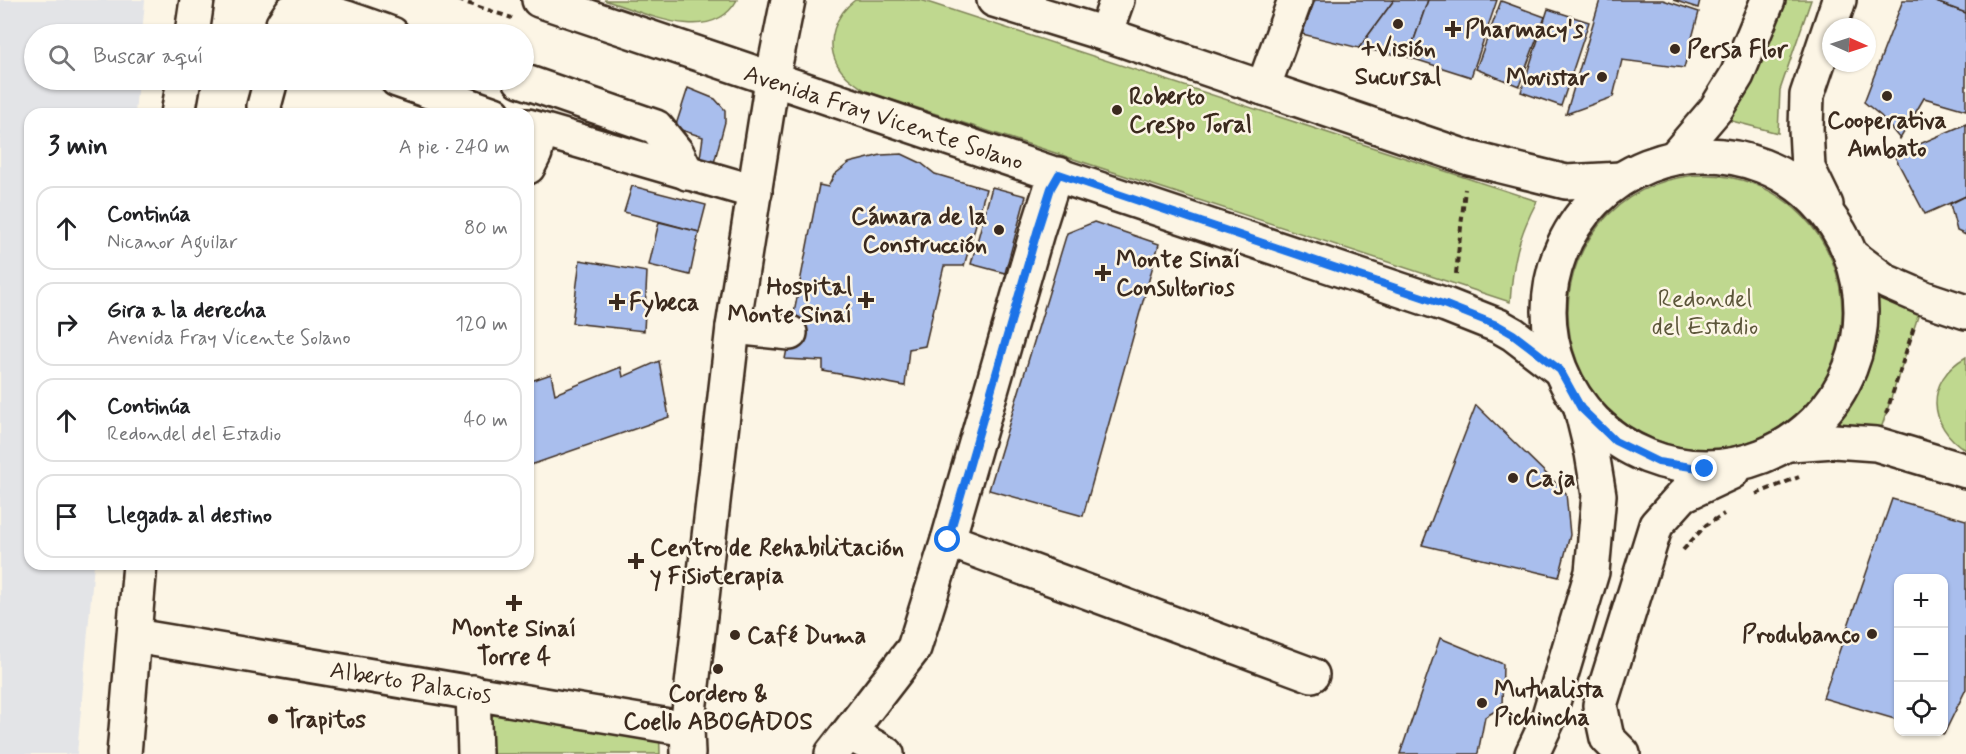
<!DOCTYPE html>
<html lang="es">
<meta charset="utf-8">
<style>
body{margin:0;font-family:Mynerve,sans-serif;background:#f6f6f6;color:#202124}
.controls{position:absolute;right:18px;bottom:18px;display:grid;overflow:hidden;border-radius:12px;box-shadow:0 2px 4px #0004}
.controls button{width:54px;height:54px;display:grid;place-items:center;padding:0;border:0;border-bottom:2px solid #e0e0e0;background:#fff;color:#202124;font:30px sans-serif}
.compass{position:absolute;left:1822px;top:18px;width:54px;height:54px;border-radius:50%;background:#fff;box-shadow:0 2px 4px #0004;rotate:93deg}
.stop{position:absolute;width:18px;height:18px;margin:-14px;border:4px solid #1a73e8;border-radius:50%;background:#fff}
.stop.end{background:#1a73e8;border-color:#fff;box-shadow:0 2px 6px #0008}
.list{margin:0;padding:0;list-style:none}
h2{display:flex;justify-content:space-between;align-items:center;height:78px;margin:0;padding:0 24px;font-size:26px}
h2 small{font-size:20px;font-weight:400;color:#757577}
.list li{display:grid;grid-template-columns:39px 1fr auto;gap:18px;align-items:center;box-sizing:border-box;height:84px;margin:0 12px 12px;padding:0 12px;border:2px solid #e0e0e0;border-radius:18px}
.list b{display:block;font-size:22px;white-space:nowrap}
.list p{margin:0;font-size:20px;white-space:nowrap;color:#757577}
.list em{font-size:20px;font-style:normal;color:#757577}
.icon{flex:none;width:33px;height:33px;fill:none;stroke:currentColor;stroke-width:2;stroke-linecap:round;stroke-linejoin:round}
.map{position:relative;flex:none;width:1966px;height:754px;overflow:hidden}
.search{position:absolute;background:#fff;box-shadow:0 2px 4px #0004;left:24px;top:24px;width:510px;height:66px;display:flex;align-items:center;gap:15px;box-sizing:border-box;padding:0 21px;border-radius:33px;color:#757577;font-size:22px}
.panel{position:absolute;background:#fff;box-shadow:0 2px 4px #0004;left:24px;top:108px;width:510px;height:462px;border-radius:18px}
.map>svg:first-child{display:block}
.built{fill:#e3e4e7}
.green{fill:#bfd88f;stroke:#7d8156;stroke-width:1.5}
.building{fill:#a9beed;stroke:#3b2a1e;stroke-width:1.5}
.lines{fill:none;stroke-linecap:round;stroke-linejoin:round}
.minor-casing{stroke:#3b2a1e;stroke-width:38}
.major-casing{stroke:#3b2a1e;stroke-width:38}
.path{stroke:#3b2a1e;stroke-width:4;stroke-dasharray:6 4.5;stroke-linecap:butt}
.minor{stroke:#fcf5e5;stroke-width:33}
.major{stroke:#fcf5e5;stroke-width:33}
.route{stroke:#1a73e8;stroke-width:8}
.poi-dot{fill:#3b2a1e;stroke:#fcf5e5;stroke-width:2}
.labels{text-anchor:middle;stroke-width:5;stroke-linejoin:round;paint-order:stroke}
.poi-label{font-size:24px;font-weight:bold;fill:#3b2a1e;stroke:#fcf5e5;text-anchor:start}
.street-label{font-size:24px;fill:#3b2a1e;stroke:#fcf5e5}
.park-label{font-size:24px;fill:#5c563a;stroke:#fcf5e5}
</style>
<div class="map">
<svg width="1966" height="754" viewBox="0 0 1966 754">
<rect width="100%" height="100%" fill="#fcf5e5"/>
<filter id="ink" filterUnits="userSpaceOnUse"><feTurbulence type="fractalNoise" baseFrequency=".0167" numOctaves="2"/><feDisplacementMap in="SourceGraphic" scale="12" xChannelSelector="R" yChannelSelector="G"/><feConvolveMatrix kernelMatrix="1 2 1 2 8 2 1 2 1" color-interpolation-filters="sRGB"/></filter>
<g filter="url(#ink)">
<path class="built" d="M 0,0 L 145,0 L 142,34 L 34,34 L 34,80 L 138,80 L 135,114 L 30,114 L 30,564 L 94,564 L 77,754 L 0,754 Z"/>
<g class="green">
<path d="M 604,0 L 737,0 C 711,47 643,12 604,0 Z"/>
<path d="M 855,0 L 921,0 L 1537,201 C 1518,237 1513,261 1510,302 L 866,91 C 855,83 843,76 837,64 C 825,41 836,14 855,0 Z"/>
<path d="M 1783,0 L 1811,0 L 1780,90 L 1778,133 L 1728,120 L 1753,81 Z"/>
<circle cx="1705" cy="312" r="137"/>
<path d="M 1852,256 L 1924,298 L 1876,444 L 1790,444 L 1822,416 L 1846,380 L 1859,340 L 1862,297 Z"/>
<path d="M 1966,357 L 1966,450 C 1927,426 1925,380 1966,357 Z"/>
<path d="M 496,712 L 659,715 L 660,754 L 481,754 L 484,724 Z"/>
</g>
<g class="building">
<path d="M 1315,0 L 1394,0 L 1359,48 L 1302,34 Z"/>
<path d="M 1394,0 L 1428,0 L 1408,57 L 1359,48 Z"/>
<path d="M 1428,0 L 1497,0 L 1471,77 L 1408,57 Z"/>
<path d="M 1600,0 L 1663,0 L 1699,12 L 1684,68 L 1622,60 L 1613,97 L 1566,114 Z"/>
<path d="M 1673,0 L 1700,0 L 1698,8 Z"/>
<path d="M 1903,0 L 1931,0 L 1966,13 L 1966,110 L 1924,98 L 1900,139 L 1881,116 L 1864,102 Z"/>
<path d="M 1931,0 L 1966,0 L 1966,13 Z"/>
<path d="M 1501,1 L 1545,17 L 1519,86 L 1476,69 Z"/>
<path d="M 1548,9 L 1589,22 L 1561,106 L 1521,92 Z"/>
<path d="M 688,88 L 715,99 L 725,110 L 725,122 L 714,163 L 700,158 L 703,137 L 675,128 Z"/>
<path d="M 1966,124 L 1966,196 L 1925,214 L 1894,155 Z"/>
<path d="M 902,154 L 921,163 L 935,174 L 986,189 L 964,266 L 944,266 L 925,346 L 909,349 L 905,386 L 823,371 L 823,361 L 785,359 L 819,185 L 828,187 L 834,175 L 849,163 L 881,155 Z"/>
<path d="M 632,186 L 706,205 L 699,232 L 624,212 Z"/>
<path d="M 992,187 L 1026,196 L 1005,273 L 971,264 Z"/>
<path d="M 1966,196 L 1966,235 L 1957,231 L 1950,204 Z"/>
<path d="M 659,222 L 699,232 L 690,275 L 649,265 Z"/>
<path d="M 1094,222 L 1159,244 L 1083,516 L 989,490 L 1067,233 Z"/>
<path d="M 580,260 L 647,272 L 644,331 L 572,323 Z"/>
<path d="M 659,361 L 669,417 L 528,466 L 528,382 L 551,374 L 555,394 L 621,367 L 623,377 Z"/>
<path d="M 1476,405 L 1566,493 L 1570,535 L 1559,577 L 1422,545 Z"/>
<path d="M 1892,499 L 1966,520 L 1966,689 L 1944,734 L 1937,732 L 1944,732 L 1944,578 L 1898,578 L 1898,720 L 1823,698 Z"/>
<path d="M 1440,638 L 1503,664 L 1502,707 L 1485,717 L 1478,753 L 1477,754 L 1400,754 Z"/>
</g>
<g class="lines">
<defs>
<g id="minor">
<path d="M 192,34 L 197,0"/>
<path d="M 281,34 L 283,24 L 291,12 C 324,5 361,24 392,34"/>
<path d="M 1105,34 L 1117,0"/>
<path d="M 397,80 L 494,114"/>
<path d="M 520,80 L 656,127 L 677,153 L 687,173"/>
<path d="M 1263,88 L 1295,0"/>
<path d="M 178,114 L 184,80"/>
<path d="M 265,114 L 264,106 L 271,80"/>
<path d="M 528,126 L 755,192"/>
<path d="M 528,167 L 535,153 L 541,131"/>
<path d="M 733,327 L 790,333"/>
<path d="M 948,540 L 1312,675"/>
<path d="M 135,636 L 687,729"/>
<path d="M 473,692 L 475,754"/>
<path d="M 849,733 L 887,754"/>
<path d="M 124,754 L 140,564"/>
<path d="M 688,754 L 687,729 L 733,327 L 772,80 L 788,0"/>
<path d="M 832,754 L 914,648 L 948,540 L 1037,232 L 1051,188 L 1059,174"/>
</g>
<g id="major">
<path d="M 539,0 C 840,104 1144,203 1446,305 L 1499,326 L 1513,334 L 1560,370"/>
<path d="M 994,0 L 1105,34 L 1469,158 L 1566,182 L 1621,179"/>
<circle cx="1705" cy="311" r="156"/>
<path d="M 1675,157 L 1716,109 L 1737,75 L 1768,0"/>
<path d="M 1826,205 L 1808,168 L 1806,129 L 1807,95 L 1839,0"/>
<path d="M 1852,256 L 1887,282 L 1924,298 L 1966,312"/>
<path d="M 1790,444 L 1834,441 L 1876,444 L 1966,471"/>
<path d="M 1532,754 L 1547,722 L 1592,572 L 1599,495 L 1592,453 L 1581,408"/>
<path d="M 1623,754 L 1607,738 L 1600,705 L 1656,525 L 1683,495 L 1732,472"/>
</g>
</defs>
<use href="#minor" class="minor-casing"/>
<use href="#major" class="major-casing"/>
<g class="path">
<path d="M 458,0 L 512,18"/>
<path d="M 1456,274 L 1465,189"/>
<path d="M 1886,414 L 1914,327"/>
<path d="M 1756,494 L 1799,477"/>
<path d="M 1683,550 L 1706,525 L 1724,514"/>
</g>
<use href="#minor" class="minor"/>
<use href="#major" class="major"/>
</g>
</g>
<g class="lines" filter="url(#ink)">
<path class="route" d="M 948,540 L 1037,232 L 1051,188 L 1059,174 L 1446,305 L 1499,326 L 1513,334 L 1560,370 L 1581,408 L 1615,441 L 1658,462 L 1705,469"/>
</g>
<g class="poi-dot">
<circle cx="1398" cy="24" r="6"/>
<path d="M1450 20h6v6h6v6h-6v6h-6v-6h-6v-6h6z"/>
<circle cx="1675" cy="49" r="6"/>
<circle cx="1602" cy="77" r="6"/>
<circle cx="1887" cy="96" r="6"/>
<circle cx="1117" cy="110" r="6"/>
<circle cx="999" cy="230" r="6"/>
<path d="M1100 264h6v6h6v6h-6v6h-6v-6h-6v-6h6z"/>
<path d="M863 291h6v6h6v6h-6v6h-6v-6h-6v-6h6z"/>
<path d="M614 293h6v6h6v6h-6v6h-6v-6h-6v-6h6z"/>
<circle cx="1513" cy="478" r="6"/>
<path d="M633 552h6v6h6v6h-6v6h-6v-6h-6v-6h6z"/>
<path d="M511 594h6v6h6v6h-6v6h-6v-6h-6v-6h6z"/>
<circle cx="1872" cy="634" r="6"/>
<circle cx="735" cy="635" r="6"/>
<circle cx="718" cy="669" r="6"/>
<circle cx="1482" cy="703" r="6"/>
<circle cx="273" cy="719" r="6"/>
</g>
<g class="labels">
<g class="poi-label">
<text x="1465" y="37">Pharmacy's</text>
<text x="1398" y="56" text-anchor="middle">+Visión<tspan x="1398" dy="28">Sucursal</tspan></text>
<text x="1687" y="57">Persa Flor</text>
<text x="1590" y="85" text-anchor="end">Movistar</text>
<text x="1129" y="104">Roberto<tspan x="1129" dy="28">Crespo Toral</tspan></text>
<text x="1887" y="128" text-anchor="middle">Cooperativa<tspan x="1887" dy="28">Ambato</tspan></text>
<text x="987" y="224" text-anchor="end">Cámara de la<tspan x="987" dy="28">Construcción</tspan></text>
<text x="1116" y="267">Monte Sinaí<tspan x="1116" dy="28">Consultorios</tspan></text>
<text x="852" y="294" text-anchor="end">Hospital<tspan x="852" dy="28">Monte Sinaí</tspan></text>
<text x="629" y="310">Fybeca</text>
<text x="1525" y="486">Caja</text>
<text x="650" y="555">Centro de Rehabilitación<tspan x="650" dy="28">y Fisioterapia</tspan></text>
<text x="514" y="636" text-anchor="middle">Monte Sinaí<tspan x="514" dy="28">Torre 4</tspan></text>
<text x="1860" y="642" text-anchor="end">Produbanco</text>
<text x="747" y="643">Café Duma</text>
<text x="1494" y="697">Mutualista<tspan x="1494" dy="28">Pichincha</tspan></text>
<text x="718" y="701" text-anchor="middle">Cordero &amp;<tspan x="718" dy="28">Coello ABOGADOS</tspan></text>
<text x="285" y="727">Trapitos</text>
</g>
<g class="street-label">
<text transform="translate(884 117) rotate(18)" y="8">Avenida Fray Vicente Solano</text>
<text transform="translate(411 682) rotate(9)" y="8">Alberto Palacios</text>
</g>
<g class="park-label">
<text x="1705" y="306">Redondel<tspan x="1705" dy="28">del Estadio</tspan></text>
</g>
</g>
</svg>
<div class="controls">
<button>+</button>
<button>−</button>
<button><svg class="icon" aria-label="locate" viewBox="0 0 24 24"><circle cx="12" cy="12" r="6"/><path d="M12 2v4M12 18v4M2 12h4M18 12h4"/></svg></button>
</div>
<svg class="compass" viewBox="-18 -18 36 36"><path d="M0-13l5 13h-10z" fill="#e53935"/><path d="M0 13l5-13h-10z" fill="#757577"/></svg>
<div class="stop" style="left:948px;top:540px"></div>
<div class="stop end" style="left:1705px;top:469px"></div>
<div class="search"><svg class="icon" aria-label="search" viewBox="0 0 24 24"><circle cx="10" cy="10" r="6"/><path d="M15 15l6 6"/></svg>Buscar aquí</div>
<section class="panel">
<h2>3 min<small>A pie · 240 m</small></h2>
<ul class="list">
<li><svg class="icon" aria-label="ahead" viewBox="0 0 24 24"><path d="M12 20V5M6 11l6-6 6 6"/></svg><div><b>Continúa</b><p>Nicanor Aguilar</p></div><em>80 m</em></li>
<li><svg class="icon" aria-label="right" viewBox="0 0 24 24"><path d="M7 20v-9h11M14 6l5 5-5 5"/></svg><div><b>Gira a la derecha</b><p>Avenida Fray Vicente Solano</p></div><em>120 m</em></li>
<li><svg class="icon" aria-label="ahead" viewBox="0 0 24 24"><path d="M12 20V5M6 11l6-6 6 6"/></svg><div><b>Continúa</b><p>Redondel del Estadio</p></div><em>40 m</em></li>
<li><svg class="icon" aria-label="arrive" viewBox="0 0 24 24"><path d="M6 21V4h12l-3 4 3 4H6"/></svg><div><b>Llegada al destino</b></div></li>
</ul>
</section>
</div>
